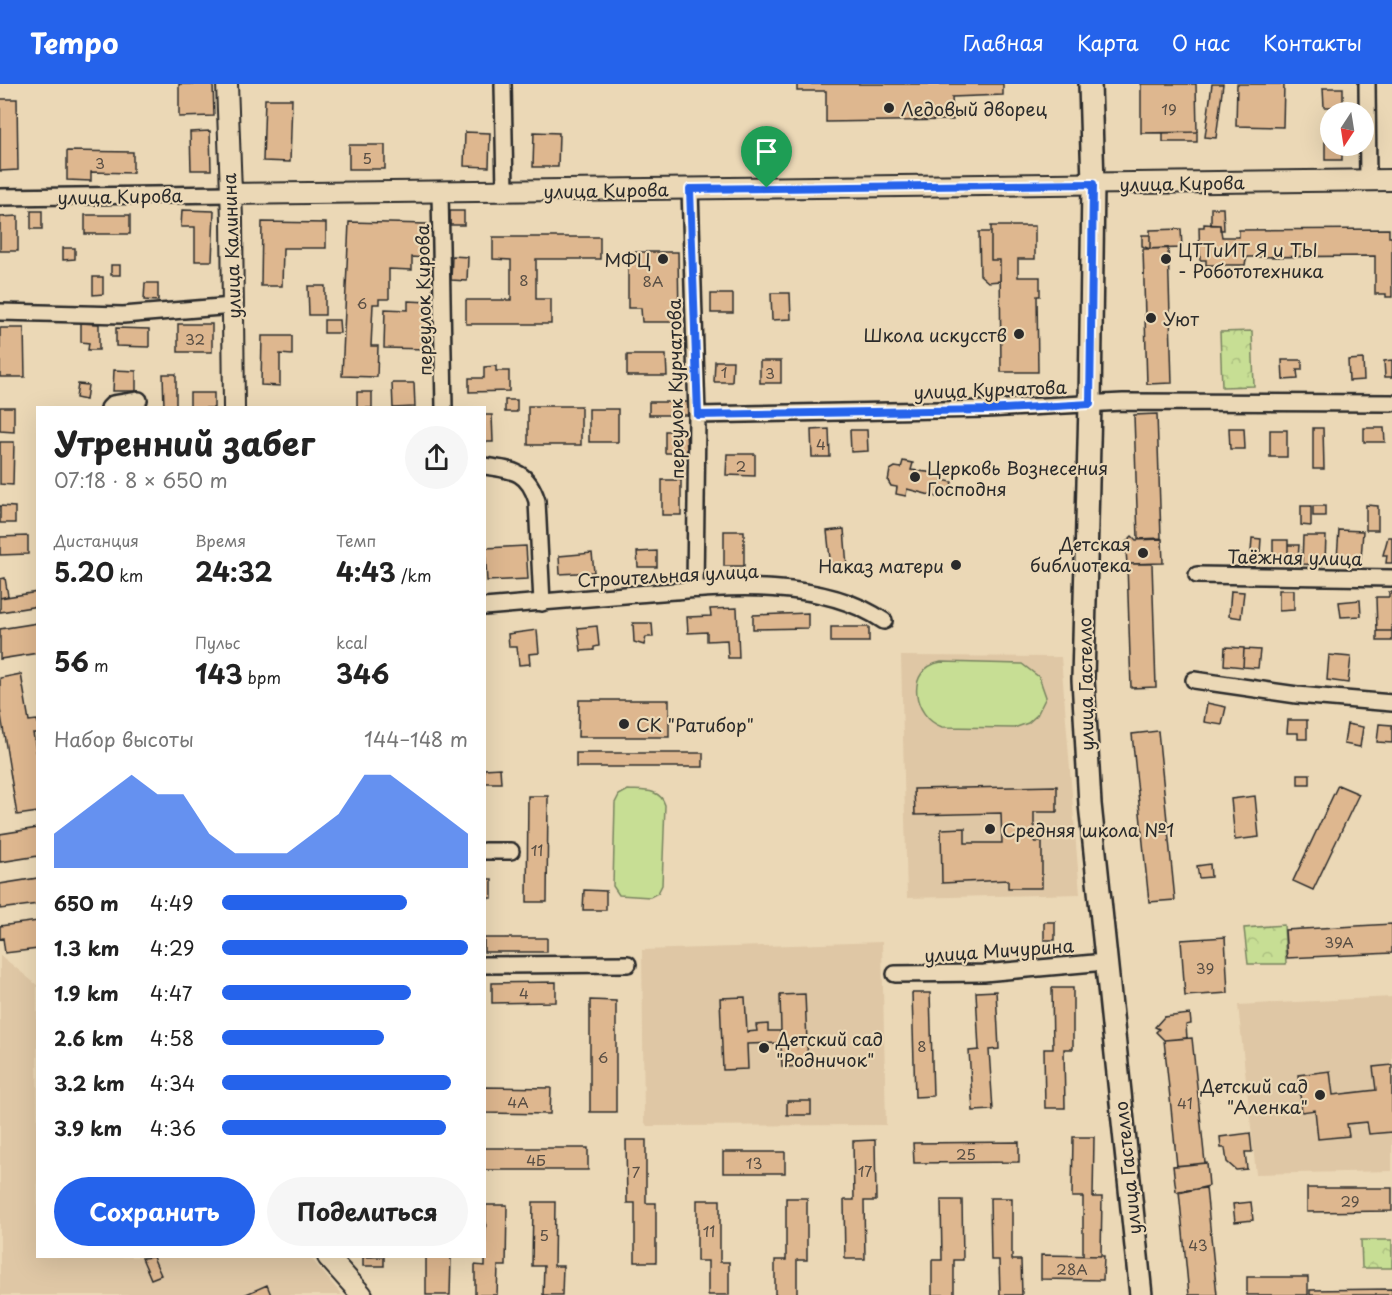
<!DOCTYPE html>
<html lang="ru">
<head>
<meta charset="utf-8">
<style>
  :root { --surface:#fff; --page:#f6f6f6; --text:#222; --muted:#767676; --accent:#2563eb }
  body { margin:0; font-family:"Playpen Sans",sans-serif; background:var(--page); color:var(--text); height:100vh; display:flex; flex-direction:column; font-size:22px; white-space:nowrap }
  * { box-sizing:border-box; margin:0 }
  p { font-size:20px; color:var(--muted) }
  .icon { flex:none; width:33px; height:33px; fill:none; stroke:currentColor; stroke-width:2; stroke-linecap:round; stroke-linejoin:round }
  .map { position:relative; flex:1; overflow:hidden }
  .panel { position:absolute; left:36px; top:322px; width:450px; height:852px; display:flex; flex-direction:column; background:var(--surface); border-radius:0px; box-shadow:0 6px 24px #0002 }
  .panel>* { flex:none }
  .needle { width:39px; rotate:192deg }
  .controls { position:absolute; left:1320px; top:18px; display:grid; gap:12px }
  .controls a { display:grid; place-items:center; width:54px; height:54px; border-radius:50%; background:var(--surface); box-shadow:0 6px 24px #0002; font-size:30px }
  .pin { position:absolute; display:grid; place-items:center; width:51px; height:51px; color:#fff; margin:-62px -26px; border-radius:50% 50% 50% 0; rotate:-45deg; box-shadow:0 0 6px #0007 }
  .pin .icon { rotate:45deg }
  .round { display:grid; place-items:center; flex:none; width:63px; height:63px; border-radius:32px; background:var(--page) }
  .headline { display:flex; align-items:center; justify-content:space-between; height:102px; padding:0 18px }
  h1 { font-size:33px; font-weight:700; line-height:45px }
  .figures { display:grid; grid-template-columns:repeat(3,1fr); gap:9px; height:102px; padding:6px 18px }
  .figures div { display:grid; align-content:center }
  .figures b { font-size:26px; font-weight:700 }
  .figures small { font-size:16px; font-weight:400 }
  .figures p { font-size:16px }
  .chart { height:168px; padding:12px 18px }
  .chart p { display:flex; justify-content:space-between }
  .chart svg { width:100%; height:108px; margin-top:6px; fill:var(--accent); opacity:.7 }
  .button { display:flex; gap:12px; margin-top:auto; padding:12px 18px }
  .button a { flex:1; height:69px; border-radius:36px; background:var(--accent); color:#fff; font-size:24px; font-weight:700; line-height:69px; text-align:center }
  .button a+a { background:var(--page); color:var(--text) }
  ul { padding:0 18px; list-style:none; font-size:20px }
  li { display:grid; grid-template-columns:96px 72px 1fr; align-items:center; height:45px }
  li i { height:15px; border-radius:8px; background:var(--accent) }
  header { display:flex; align-items:center; gap:36px; box-sizing:border-box; height:84px; padding:0 30px; background:var(--accent); color:#fff }
  header strong { font-size:28px }
  nav { display:flex; gap:33px; margin-inline-start:auto; font-size:21px }
  .map>svg:first-child { display:block }
  .built { fill:#dfc7a5 }
  .grass { fill:#c7de94; stroke:#798460; stroke-width:1.5 }
  .park { fill:url(#park-crowns); stroke:#798460; stroke-width:1.5 }
  .building { fill:#deb78f; stroke:#2b2b2b; stroke-width:1.5 }
  .lines { fill:none; stroke-linecap:round; stroke-linejoin:round }
  .minor-casing { stroke:#2b2b2b; stroke-width:20 }
  .tertiary-casing { stroke:#2b2b2b; stroke-width:24 }
  .secondary-casing { stroke:#2b2b2b; stroke-width:26 }
  .minor { stroke:#ebd8b6; stroke-width:15 }
  .tertiary { stroke:#ebd8b6; stroke-width:20 }
  .secondary { stroke:#ebd8b6; stroke-width:21 }
  .route-casing { stroke:#fff; stroke-width:12 }
  .route { stroke:#2563eb; stroke-width:8 }
  .poi-dot { fill:#2b2b2b; stroke:#ebd8b6; stroke-width:2 }
  .labels { text-anchor:middle; dominant-baseline:central; stroke-width:4.5; stroke-linejoin:round; paint-order:stroke }
  .number-label { font-size:15px; fill:#584e44 }
  .poi-label { font-size:18px; fill:#2b2b2b; stroke:#ebd8b6; text-anchor:start }
  .street-label { font-size:18px; fill:#2b2b2b; stroke:#ebd8b6 }
</style>
</head>
<body>
<header>
<strong>Tempo</strong>
<nav><a>Главная</a><a>Карта</a><a>О нас</a><a>Контакты</a></nav>
</header>
<div class="map">
<svg width="1392" height="1211" viewBox="0 0 1392 1211">
  <defs>
    <pattern id="park-crowns" width="20" height="18" patternUnits="userSpaceOnUse" patternTransform="scale(1.5)"><rect width="20" height="18" fill="#c7de94"/><path d="M2 6a3 3 0 1 1 6 0M12 15a3 3 0 1 1 6 0" fill="none" stroke="#abbf80"/></pattern>
  </defs>
  <rect width="100%" height="100%" fill="#ebd8b6"/>
  <filter id="ink" filterUnits="userSpaceOnUse"><feTurbulence type="fractalNoise" baseFrequency=".0167" numOctaves="2"/><feDisplacementMap in="SourceGraphic" scale="12" xChannelSelector="R" yChannelSelector="G"/><feConvolveMatrix kernelMatrix="1 2 1 2 8 2 1 2 1" color-interpolation-filters="sRGB"/></filter>
  <g filter="url(#ink)">
    <path class="built" d="M901,572l160,1 19,237 -173,4z
      M882,858l4,183 -239,1 -3,-5 -2,-171z
      M0,871l37,30 1,272h272l32,38h-342z
      M1392,913v174l-136,3 -18,-169z"/>
    <path class="grass" d="M941,578l81,2 17,13 7,20 -9,18 -9,8 -14,5 -72,-1c-29,-10 -38,-58 -1,-65z
      M628,706c15,1 32,-2 37,15l-3,80 -4,8 -8,4 -31,-2 -6,-9 2,-83 4,-8z"/>
    <path class="park" d="M1252,247l2,55 -32,1 -2,-55z
      M1284,841l2,39h-38l-4,-36z
      M1361,1156h31v28h-30z"/>
    <path class="building" d="M179,0h34l1,32 -35,1z
      M797,0h206v11l-51,2 1,23 -127,2v-31h-29z
      M1141,0h55l1,48 -56,1z
      M1212,0h11l-7,54 -11,-1z
      M1237,0h47l-1,43 -47,-1z
      M1323,4h20v19h-19z
      M0,15h17l1,71 -18,1z
      M265,15h27l-2,63 -27,-1z
      M210,47l1,39h-20l-1,-38z
      M465,48l25,1 -1,34 -25,-1z
      M534,48l25,1 -1,34h-25z
      M1197,48v10h-34v-9z
      M1325,58h5v4h12v14h-17z
      M349,61h36v24h-36z
      M67,67l66,1v21l-42,-1v9l-24,-1z
      M1211,124h12l1,22h-4v-5h-9z
      M182,126l32,1 -2,50h-17v-34h-14z
      M31,127h11v18h-11z
      M450,127h14v14h-14z
      M85,131h45v19h-45z
      M18,132v35h-18v-34z
      M262,138l64,1v25h-43l-1,38h-21z
      M349,138l78,2 -1,34 -14,-1v13l-23,-1v30h-10v5h-6l-2,42h7l-1,31 -35,-1z
      M1204,140l16,1 2,12h17v-7l150,-1v8h3v60h-6v-3h-11v-38l-128,1 -2,8h-39v-5h-6l-1,-33h5z
      M991,142h44v33h-17v18h22v19h-3l1,76h-37l-1,-112h-9z
      M1181,145l1,19 -32,1v-19z
      M979,148h12v28h9v21l-12,1 -8,-7z
      M1142,151h8v14l-8,-3z
      M493,153h107v22h-64v40h15v25h-85v-24h45v-40l-18,-1z
      M63,164h12v11l-12,1z
      M1168,164l4,135 -25,1 -4,-135z
      M628,168h50l1,70h-37l-1,-14h-13z
      M452,172l16,1 -1,24 -16,-1z
      M111,181h9v10h-9z
      M93,193h10v17l-10,1z
      M145,199h13v18l-14,-1z
      M308,202h17v29h-16z
      M771,209h19l1,26 -19,1z
      M711,210h22v19h-22z
      M408,217l21,1 -1,47 -44,-1 1,-39 23,1z
      M324,236h15l1,13h-16z
      M81,239l18,1v26h-11l1,-7 -8,-1z
      M178,240h34v28h-34z
      M0,244h24l1,49h-25z
      M116,244l33,1v18l-33,-1z
      M262,252h30v19l-12,-1v32l-19,-1z
      M627,271h39l1,21h-40z
      M1363,275l1,21 -15,1 -1,-21z
      M1282,276h20v10h-5l1,9 -15,1z
      M1392,276v17h-7l-1,-16z
      M715,277h18l-1,21h-18z
      M760,277h21v22h-21z
      M496,282v5h13v20l-40,1v-14h15v-11z
      M114,286l22,1v20h-23z
      M163,290h13v33h-12z
      M392,299h22l1,24 -22,1z
      M78,300l10,1 -2,15 -10,-2z
      M357,308h15v16h-15z
      M190,309h24v15h-24z
      M505,316h12v12h-12z
      M649,318h39v13h-39z
      M528,322h53v39h-53z
      M0,323h14v25l-14,-1z
      M589,325h29v33h-29z
      M1157,330l4,124 -23,1 -4,-124z
      M484,331h8l1,27h-9z
      M1229,344h15l1,21h-15z
      M1313,344h10l1,41h-11z
      M1364,344h20l1,14h-21z
      M829,345l1,28h-18l-1,-27z
      M850,346h17l1,21 -17,1z
      M1270,346h17v27h-17z
      M665,347h21l1,22h-22z
      M0,358h14l-1,43 -13,-1z
      M727,370h28v22l-29,-1z
      M903,377l10,2 -2,7 32,4 -1,6 10,2 -2,11 -10,-2 -2,6 -31,-8 -1,7 -10,-2 1,-7 -6,-1 -3,-5 2,-11 5,-3 6,1z
      M662,396h19v35h-19z
      M1366,421l12,1v24h-12z
      M0,422l15,1v16h-15z
      M1301,422h10v20l-10,-1z
      M1313,422h12v10h-12z
      M844,445l3,38 -16,1 -4,-37z
      M1339,446l24,1 -2,28 -24,-1z
      M724,447h20v35h-20z
      M28,452v18l-28,1v-18z
      M1132,452l4,4 26,-1 1,24 -36,1 -1,-13 -4,-5z
      M1303,452h23l-1,25h-3v4l-20,-1z
      M1388,453h4v26h-6l1,-8h-4z
      M1252,454l9,1 -1,14 -9,-1z
      M1273,456h15v21h-15z
      M1288,461h11l-1,14h-10z
      M526,462l2,33 -41,2 -2,-33z
      M657,467v16h-19l-1,-15z
      M592,469l2,19 -34,2 -1,-18z
      M1127,480h25l4,123 -25,1z
      M5,494l3,18 -8,2v-19z
      M1279,506h15v20l-15,1z
      M1231,507l13,1 -3,26 -12,-2z
      M38,508v14l-38,6v-14z
      M1389,508h3v39h-15l-1,-34h13z
      M1360,516l1,16 -20,1 -2,-15z
      M737,524l2,50h-11l-1,-18 -20,1v-9l-19,1 -1,-16 24,-1 -1,-7z
      M808,529v15l-55,1v-14z
      M38,539v30l-38,6v-30z
      M633,539h19l1,14h-7l-2,8 -10,-3z
      M597,542l2,20 -5,1v3l-13,1 -3,-23z
      M831,543h38v15h-38z
      M537,546l2,23 -10,1 1,10 -11,1 -2,-18h-8l-1,-13z
      M1377,547h15v10h-15z
      M1225,563l19,1 -1,19 -19,-2z
      M1244,565l16,1 -2,18 -15,-1z
      M1329,571l22,2 -3,26 -21,-3z
      M21,590l8,47 8,-1 1,3v10h-5l5,27v52l-21,3 -17,-106v-31z
      M579,616h90v37h-91z
      M1207,619l19,4 -4,18 -18,-3z
      M1288,636h19v19h-9v-6h-11z
      M1347,640l16,3 -3,20 -16,-3z
      M1379,640l13,1v18l-15,-1z
      M1158,647l17,169 -26,2 -17,-168z
      M576,669h127v14h-127z
      M500,684l1,15h-17v-14z
      M1298,690h12v10h-12z
      M1338,701l21,9 -46,96 -20,-9z
      M1057,702v26h-23v30h8v46h-34v-8l-66,3 -1,-54 24,-1v15h37l-1,-30 -86,2 -1,-26z
      M528,712h20l-1,106h-20z
      M1255,712l4,41 -24,3 -4,-41z
      M38,744v28l-38,6v-28z
      M1210,780l1,13 -12,1 -2,-12z
      M38,794v26l-38,5v-25z
      M484,795h8v19h-8z
      M584,806l22,1v19h-23z
      M38,837v28l-33,4 -2,-15 -3,1v-13z
      M1044,838h11v18h-11z
      M1392,840v29l-105,5 -2,-28z
      M1225,853l3,56 -43,3 -4,-56z
      M484,854h63v14h-63z
      M556,898v20l-64,1v-20z
      M1052,904h21v61h-9l1,59h-20l-1,-59h9z
      M996,907l3,58 -10,1 4,60 -20,1 -4,-60 10,-1 -3,-58z
      M912,909h18l3,103 -18,1z
      M805,910l3,72 -26,1 -1,-24 -34,1 1,25 -25,1 -3,-72 25,-1 2,35 10,-1 -1,-6 12,-1v7h13l-1,-36z
      M590,916l26,1v111h-26z
      M1190,930l1,10 -5,1 1,13 -23,2 -8,-8 3,-3 -4,-2 9,-10z
      M1192,954l13,125 -28,3 -13,-126z
      M1392,981v67l-23,2 -2,-12 -20,2 2,12 -31,3 -3,-29 -13,2 -4,-37 32,-4 3,24 43,-5 -3,-23z
      M484,1003l67,1 -1,26 -66,-1z
      M787,1017h24v14h-24z
      M1250,1049l2,19h-7l2,17 -11,1 -9,-8 -2,-14h-4l-1,-11z
      M1073,1053h21l-1,60h9l-1,59h-18v-59h-11z
      M626,1056h20v63h10v59h-21v-59h-8z
      M875,1056l1,61h-12l1,58h-20l-1,-59h10l-1,-59z
      M1019,1058v20l-105,1 -1,-20z
      M484,1064h104v22h-104z
      M723,1068h62v21h-62z
      M1207,1079l2,23 -30,7 -3,-2 -3,-25z
      M1206,1104l11,107h-28l-10,-104z
      M1307,1104h85v23l-85,1z
      M786,1114h21v62h-10v35h-22v-35h11z
      M990,1114h22v62h9l1,35h-22l-1,-35h-8z
      M697,1116h23v62h9v33h-21v-34h-11z
      M941,1116h21l1,60h-9v35h-22v-35h10z
      M533,1118h22l-1,64h9l-1,29h-19l1,-29h-12z
      M1251,1118l2,18 -18,2 -2,-18z
      M486,1121h21l-1,61h-8l-1,29h-22v-30l10,1z
      M1041,1171l63,1 -1,24 -62,-1z
      M153,1173l8,18 -10,4 -9,-21z
      M363,1173h21v9h-21z
      M426,1173h25l-1,38h-24z
      M1247,1193h61v18h-61z
      M267,1201l4,10h-27z
      M1392,1205v6h-82v-5z"/>
    <g class="lines">
      <defs>
        <path id="minor" d="M503,0l2,107
          M1367,0l1,97
          M690,105l7,226 -2,174
          M440,108l4,216
          M0,113l230,-3
          M0,228l123,3 110,-9
          M109,324l4,-4 26,-4
          M697,331l290,-6 136,-7 269,1
          M484,382c29,4 44,5 53,35l5,102
          M1197,491l195,3
          M484,523c47,-4 94,-8 141,-12 80,-6 190,-22 259,26
          M1194,596l103,15 95,8
          M484,767h27
          M484,881l144,-1
          M895,890l89,-1 121,-11"/>
        <path id="tertiary" d="M227,0l5,135 2,189
          M230,110l1162,-14
          M328,1173l34,38"/>
        <path id="secondary" d="M1090,0l3,100 -3,220 -7,275 7,125 51,491"/>
      </defs>
      <use href="#minor" class="minor-casing"/>
      <use href="#tertiary" class="tertiary-casing"/>
      <use href="#secondary" class="secondary-casing"/>
      <use href="#minor" class="minor"/>
      <use href="#tertiary" class="tertiary"/>
      <use href="#secondary" class="secondary"/>
    </g>
  </g>
  <g class="lines" filter="url(#ink)">
    <defs>
      <path id="route" d="M1093,100l-3,220 -103,6 -289,5 -8,-226z"/>
    </defs>
    <use href="#route" class="route-casing"/>
    <use href="#route" class="route"/>
  </g>
  <g class="poi-dot">
    <circle cx="889" cy="24" r="6"/>
    <circle cx="663" cy="175" r="6"/>
    <circle cx="1166" cy="175" r="6"/>
    <circle cx="1151" cy="234" r="6"/>
    <circle cx="1019" cy="250" r="6"/>
    <circle cx="915" cy="393" r="6"/>
    <circle cx="1143" cy="469" r="6"/>
    <circle cx="956" cy="481" r="6"/>
    <circle cx="624" cy="640" r="6"/>
    <circle cx="990" cy="745" r="6"/>
    <circle cx="764" cy="964" r="6"/>
    <circle cx="1320" cy="1011" r="6"/>
  </g>
  <g class="labels">
    <g class="number-label">
      <text x="1169" y="24">19</text>
      <text x="367" y="73">5</text>
      <text x="100" y="78">3</text>
      <text x="524" y="195">8</text>
      <text x="653" y="196">8А</text>
      <text x="362" y="218">6</text>
      <text x="195" y="254">32</text>
      <text x="724" y="287">1</text>
      <text x="770" y="288">3</text>
      <text x="821" y="359">4</text>
      <text x="741" y="381">2</text>
      <text x="537" y="765">11</text>
      <text x="1339" y="857">39А</text>
      <text x="1205" y="883">39</text>
      <text x="524" y="908">4</text>
      <text x="922" y="961">8</text>
      <text x="603" y="972">6</text>
      <text x="518" y="1017">4А</text>
      <text x="1185" y="1018">41</text>
      <text x="966" y="1069">25</text>
      <text x="536" y="1075">4Б</text>
      <text x="754" y="1078">13</text>
      <text x="865" y="1086">17</text>
      <text x="636" y="1087">7</text>
      <text x="1350" y="1116">29</text>
      <text x="709" y="1146">11</text>
      <text x="544" y="1150">5</text>
      <text x="1198" y="1160">43</text>
      <text x="1072" y="1184">28А</text>
    </g>
    <g class="poi-label">
      <text x="901" y="24">Ледовый дворец</text>
      <text x="1178" y="165">ЦТТиИТ Я и ТЫ<tspan x="1178" dy="21">- Робототехника</tspan></text>
      <text x="651" y="175" text-anchor="end">МФЦ</text>
      <text x="1163" y="234">Уют</text>
      <text x="1007" y="250" text-anchor="end">Школа искусств</text>
      <text x="927" y="383">Церковь Вознесения<tspan x="927" dy="21">Господня</tspan></text>
      <text x="1131" y="459" text-anchor="end">Детская<tspan x="1131" dy="21">библиотека</tspan></text>
      <text x="944" y="481" text-anchor="end">Наказ матери</text>
      <text x="636" y="640">СК "Ратибор"</text>
      <text x="1002" y="745">Средняя школа №1</text>
      <text x="776" y="954">Детский сад<tspan x="776" dy="21">"Родничок"</tspan></text>
      <text x="1308" y="1001" text-anchor="end">Детский сад<tspan x="1308" dy="21">"Аленка"</tspan></text>
    </g>
    <g class="street-label">
      <text transform="translate(1182 99) rotate(-1)">улица Кирова</text>
      <text transform="translate(606 106) rotate(-1)">улица Кирова</text>
      <text transform="translate(120 112) rotate(-1)">улица Кирова</text>
      <text transform="translate(231 162) rotate(-92)">улица Калинина</text>
      <text transform="translate(423 216) rotate(-91)">переулок Кирова</text>
      <text transform="translate(675 305) rotate(-91)">переулок Курчатова</text>
      <text transform="translate(990 305) rotate(-2)">улица Курчатова</text>
      <text transform="translate(1295 473) rotate(1)">Таёжная улица</text>
      <text transform="translate(668 491) rotate(-3)">Строительная улица</text>
      <text transform="translate(1085 600) rotate(-91)">улица Гастелло</text>
      <text transform="translate(999 866) rotate(-4)">улица Мичурина</text>
      <text transform="translate(1127 1084) rotate(-96)">улица Гастелло</text>
    </g>
  </g>
</svg>
<div class="controls">
<a><svg class="needle" viewBox="-14 -14 28 28"><path d="M0-13l5 13h-10z" fill="#e53935"/><path d="M0 13l5-13h-10z" fill="#767676"/></svg></a>
</div>
<div class="pin" style="left:767px;top:104px;background:#1e9e55"><svg class="icon" aria-label="arrive" viewBox="0 0 24 24"><path d="M6 21V4h12l-3 4 3 4H6"/></svg></div>
<section class="panel">
<div class="headline"><div><h1>Утренний забег</h1><p>07:18 · 8 × 650 m</p></div><a class="round"><svg class="icon" aria-label="share" viewBox="0 0 24 24"><path d="M12 15V3M7 8l5-5 5 5M5 13v7h14v-7"/></svg></a></div>
<div class="figures">
<div><p>Дистанция</p><b>5.20<small> km</small></b></div>
<div><p>Время</p><b>24:32</b></div>
<div><p>Темп</p><b>4:43<small> /km</small></b></div>
</div>
<div class="figures">
<div><b>56<small> m</small></b></div>
<div><p>Пульс</p><b>143<small> bpm</small></b></div>
<div><p>kcal</p><b>346</b></div>
</div>
<div class="chart"><p><span>Набор высоты</span>144–148 m</p>
<svg viewBox="0 0 160 44" preserveAspectRatio="none"><path d="M0 44V30L10 22L20 14L30 6L40 14L50 14L60 30L70 38L80 38L90 38L100 30L110 22L120 6L130 6L140 14L150 22L160 30V44z"/></svg>
</div>
<ul>
<li><b>650 m</b>4:49<i style="width:75%"></i></li>
<li><b>1.3 km</b>4:29<i style="width:100%"></i></li>
<li><b>1.9 km</b>4:47<i style="width:77%"></i></li>
<li><b>2.6 km</b>4:58<i style="width:66%"></i></li>
<li><b>3.2 km</b>4:34<i style="width:93%"></i></li>
<li><b>3.9 km</b>4:36<i style="width:91%"></i></li>
</ul>
<div class="button"><a>Сохранить</a><a>Поделиться</a></div>
</section>
</div>
</body>
</html>
